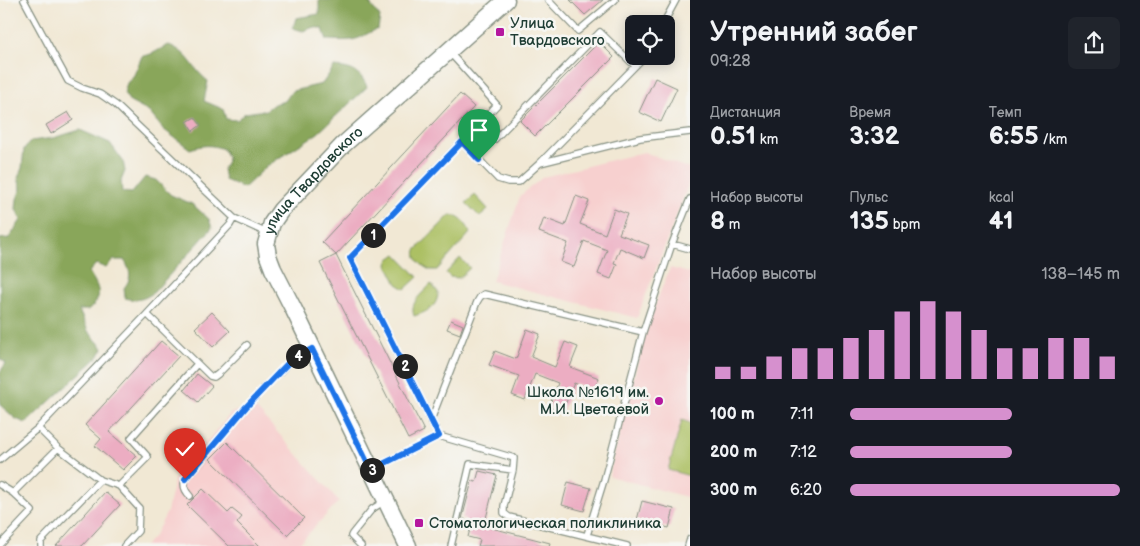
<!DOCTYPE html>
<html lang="ru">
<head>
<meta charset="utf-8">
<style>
  :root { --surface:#171b24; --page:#20242c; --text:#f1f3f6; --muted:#9ea1a6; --accent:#d690ce }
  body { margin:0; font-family:"Balsamiq Sans",sans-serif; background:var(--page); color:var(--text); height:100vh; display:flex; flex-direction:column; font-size:19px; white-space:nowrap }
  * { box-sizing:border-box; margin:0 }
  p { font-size:16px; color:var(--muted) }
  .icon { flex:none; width:28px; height:28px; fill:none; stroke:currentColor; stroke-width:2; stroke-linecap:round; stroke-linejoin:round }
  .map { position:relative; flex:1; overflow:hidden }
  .sheet { display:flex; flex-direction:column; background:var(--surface); width:450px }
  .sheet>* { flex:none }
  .buttons { position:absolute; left:625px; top:15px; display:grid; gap:10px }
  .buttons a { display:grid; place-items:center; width:50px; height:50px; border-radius:8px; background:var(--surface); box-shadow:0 2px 12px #0003; font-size:25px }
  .pin { position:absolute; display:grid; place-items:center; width:42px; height:42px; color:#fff; margin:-51px -21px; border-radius:50% 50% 50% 0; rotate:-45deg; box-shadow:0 0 5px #0007 }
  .pin .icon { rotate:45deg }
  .km { position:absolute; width:25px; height:25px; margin:-12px; border-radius:50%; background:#222; color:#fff; font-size:14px; line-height:25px; text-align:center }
  .round { display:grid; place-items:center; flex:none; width:52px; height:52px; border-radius:8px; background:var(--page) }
  .summary { display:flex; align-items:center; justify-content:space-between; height:85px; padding:0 20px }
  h1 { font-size:28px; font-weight:600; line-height:38px }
  .metrics { display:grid; grid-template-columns:repeat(3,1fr); gap:8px; height:85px; padding:5px 20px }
  .metrics div { display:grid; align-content:center }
  .metrics b { font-size:25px; font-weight:600 }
  .metrics small { font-size:14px; font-weight:400 }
  .metrics p { font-size:14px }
  .chart { height:140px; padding:10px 20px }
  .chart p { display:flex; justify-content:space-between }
  .chart svg { width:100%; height:90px; margin-top:5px; stroke:var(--accent); stroke-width:6 }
  ul { padding:0 20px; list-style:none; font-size:16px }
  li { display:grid; grid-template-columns:80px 60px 1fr; align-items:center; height:38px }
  li i { height:12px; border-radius:6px; background:var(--accent) }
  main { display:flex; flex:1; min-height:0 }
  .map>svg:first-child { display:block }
  .built { fill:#f7d0cf }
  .green { fill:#acc064; stroke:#667e4c }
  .forest { fill:#89a65a; stroke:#547247 }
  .building { fill:#ecadc2 }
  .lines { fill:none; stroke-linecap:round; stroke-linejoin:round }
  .lane-casing { stroke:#889284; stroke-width:8 }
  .secondary-casing { stroke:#889284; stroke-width:19 }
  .lane { stroke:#fff; stroke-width:5.5 }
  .secondary { stroke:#fff; stroke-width:16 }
  .route-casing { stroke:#fff; stroke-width:10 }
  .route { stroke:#1a73e8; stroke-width:6 }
  .poi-dot { fill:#b5179e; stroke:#f6f6f2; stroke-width:2 }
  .labels { text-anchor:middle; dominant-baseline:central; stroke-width:5; stroke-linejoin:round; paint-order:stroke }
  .poi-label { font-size:15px; fill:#1f3d34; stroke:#f6f6f2; text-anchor:start }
  .street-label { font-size:15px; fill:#1f3d34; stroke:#f6f6f2 }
</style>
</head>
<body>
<main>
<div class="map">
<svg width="690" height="546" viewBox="0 0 690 546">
  <rect width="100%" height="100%" fill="#f6f6f2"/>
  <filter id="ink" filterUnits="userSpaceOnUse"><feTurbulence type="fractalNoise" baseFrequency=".02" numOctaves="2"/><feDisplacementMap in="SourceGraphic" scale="10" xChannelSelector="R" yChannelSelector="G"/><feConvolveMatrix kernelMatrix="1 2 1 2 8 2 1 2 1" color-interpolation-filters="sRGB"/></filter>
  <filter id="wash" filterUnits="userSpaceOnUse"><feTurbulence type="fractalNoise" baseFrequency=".0096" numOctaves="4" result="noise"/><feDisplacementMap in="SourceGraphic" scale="20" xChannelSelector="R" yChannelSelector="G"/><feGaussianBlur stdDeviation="1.12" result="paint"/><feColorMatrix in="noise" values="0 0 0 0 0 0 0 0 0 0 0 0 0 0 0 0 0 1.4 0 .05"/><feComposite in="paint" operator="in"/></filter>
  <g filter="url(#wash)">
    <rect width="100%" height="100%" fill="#f1e8d4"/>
    <path class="built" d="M644,152l46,17v11l-53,138 -145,-37 28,-85 23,-19z
      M670,268l20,5v225l-81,-22 38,-151z
      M253,405l86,96 -42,45h-152l10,-11 12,-23 7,-32 57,-67z"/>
    <path class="green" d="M475,195l13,14 -8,8 -14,-14z
      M450,215c8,0 18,9 20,18l-33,37h-7c-7,-3 -17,-11 -14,-20z
      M396,254l22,23 -13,12 -8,-5 -10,-20 2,-5z
      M460,258l10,10 -11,10 -9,-1 -4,-4z
      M431,284l7,8c0,15 -11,20 -24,24 -5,-14 8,-22 17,-32z
      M682,420l8,3v53l-22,-6z"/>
    <path class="forest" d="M319,0h48l13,17 -2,12c-7,2 -12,6 -19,9 -10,4 -22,2 -32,2l-4,-11 -9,-2 -11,4 -10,-3 3,-10 23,-4z
      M169,45c21,8 23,24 39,36l-4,20 19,8 3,10 11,1 8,-7 21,-3 8,-6 11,-3 7,-10 30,-7 12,-17c16,1 27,4 33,20l-49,46 -51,33 -23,22 -19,-8 -2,-11 5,-10 -5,-10c-12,-5 -21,-4 -33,0l-27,-20 -14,-17 -19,-10 -6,-9 3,-10 7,-8 8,-19c12,-1 16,-7 27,-11z
      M80,130l30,13 13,18 2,10 -4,10 1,11 10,1 13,-16 11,3 15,15 21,9 17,15 3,9 -58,64c-10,8 -17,9 -29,6l-1,-10c8,-10 7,-17 0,-28h-10l-8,8 -10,-4 -7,8c10,16 15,24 0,38h-10l9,21 15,17 -5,9 -72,66 -10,-4 -16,-14v-33l6,-9 -6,-4v-120l9,-1 12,-18 -5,-11 1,-10 4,-11 -3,-10 4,-10 2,-19 7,-8 22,-3z"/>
    <g id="blocks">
      <path class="building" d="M570,0h33l-18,15z
        M599,42l15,15 -79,79 -15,-15z
        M655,78l22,10 -16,34 -22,-10z
        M460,94l14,13 -138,148 -14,-13z
        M68,112l5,8 -22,14 -5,-9z
        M195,117l6,8 -8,6 -6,-9z
        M576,196l13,5 -9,23 25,10 9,-25 13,5 -8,20 30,11 -5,13 -24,-10 -6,15 3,1 -6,15 -13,-5 9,-24 -23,-9 -10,26 -13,-5 7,-19 -29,-11 5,-14 21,8z
        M336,255l88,176 -16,8 -88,-176z
        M212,312l18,19 -17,16 -18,-19z
        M451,320l12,5 -3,9 -13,-5z
        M527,329l13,5 -9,23 24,10 10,-25 13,5 -8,20 29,11 -5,12 -20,-7 -12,29 -13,-5 9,-24 -23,-9 -10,26 -13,-5 7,-19 -30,-11 6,-14 21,8z
        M161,341l18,15 -70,76 28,24 -14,14 -28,-24 6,-7 -16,-14z
        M197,374l15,12 -14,16 -14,-12z
        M227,442l77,76 -17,17 -77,-76z
        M479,471l18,4 -13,51 66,17 -1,3h-71l2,-6 -12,-3 3,-12 -7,-1 1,-5h-3l10,-38 4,1z
        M568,482l23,6 -7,23 -22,-6z
        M203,489l25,24 4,-4 10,8 -5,6 23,23h-31l-42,-41z
        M105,492l15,13 -38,41h-26z
        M642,501l32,8 -5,19 -32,-8z"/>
    </g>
  </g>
  <g filter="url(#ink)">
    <use href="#blocks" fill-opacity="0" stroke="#889284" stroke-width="1"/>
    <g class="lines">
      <defs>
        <path id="lane" d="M24,0l44,81 14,7 18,6 16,11 118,113 33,15
          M548,0l30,31 37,-31
          M663,24l13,-24
          M480,123l15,16 105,-107 35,34
          M462,142l36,37 10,3h11l21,-19 105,-107
          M540,163l100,-25 50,-6
          M234,218l-4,7 -83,89 63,62 4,1 4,-3 29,-29
          M672,244l18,5
          M431,420l46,-118 3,-5 4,-3 159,38
          M38,428l20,20 42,32 19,6
          M439,436l75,22 -1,12
          M0,460l38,-32 109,-114
          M373,469l66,-33 -89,-178 147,-153 -47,-52
          M0,485l13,8 19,18 -32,34
          M13,493l45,-45
          M190,496c-6,-6 -8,-13 -3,-21l59,-68 45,-47 21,-11
          M587,535l17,-55 39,-148 29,-88 18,-45
          M41,546v-5l59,-61
          M124,546l14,-15 1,-23 -20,-22 29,-29 -17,-19 66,-74
          M361,546l-10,-10 1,-2 20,-25 13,-8
          M451,546l19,-82 43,6 -9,36v7l5,4 118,29
          M688,546l2,-7"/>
        <g id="secondary">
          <path id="s1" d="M408,546l-114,-236 -21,-41 -5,-13 -2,-12 6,-21 9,-13 62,-65 163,-145"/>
        </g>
      </defs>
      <use href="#lane" class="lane-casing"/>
      <use href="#secondary" class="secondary-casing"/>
      <use href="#lane" class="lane"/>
      <use href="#secondary" class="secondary"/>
    </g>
  </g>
  <g class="lines" filter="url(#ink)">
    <defs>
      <path id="route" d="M185,479l61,-72 45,-47 21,-11 59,121 68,-34 -89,-178 112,-116 17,18"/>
    </defs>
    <use href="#route" class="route-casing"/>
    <use href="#route" class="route"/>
  </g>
  <g class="poi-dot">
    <rect x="495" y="27" width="10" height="10" rx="2.5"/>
    <circle cx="659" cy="401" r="5"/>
    <rect x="414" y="518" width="10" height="10" rx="2.5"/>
  </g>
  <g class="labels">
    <g class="poi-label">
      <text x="510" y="23">Улица<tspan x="510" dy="17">Твардовского</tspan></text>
      <text x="649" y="392" text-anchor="end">Школа №1619 им.<tspan x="649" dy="17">М.И. Цветаевой</tspan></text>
      <text x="429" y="523">Стоматологическая поликлиника</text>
    </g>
    <g class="street-label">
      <text stroke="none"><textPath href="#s1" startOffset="415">улица Твардовского</textPath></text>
    </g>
  </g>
</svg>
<div class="buttons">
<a><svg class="icon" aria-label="locate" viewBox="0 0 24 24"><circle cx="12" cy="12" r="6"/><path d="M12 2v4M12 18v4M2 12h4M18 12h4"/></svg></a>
</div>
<div class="pin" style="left:479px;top:160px;background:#1e9e55"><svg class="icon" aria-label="arrive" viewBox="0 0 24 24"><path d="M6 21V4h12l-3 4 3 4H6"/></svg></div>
<div class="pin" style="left:185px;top:479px;background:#d93025"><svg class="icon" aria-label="check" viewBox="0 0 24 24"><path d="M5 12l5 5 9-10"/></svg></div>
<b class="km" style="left:373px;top:235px">1</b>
<b class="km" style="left:405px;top:366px">2</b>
<b class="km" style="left:372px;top:470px">3</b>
<b class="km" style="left:298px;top:356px">4</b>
</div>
<section class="sheet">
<div class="summary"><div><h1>Утренний забег</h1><p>09:28</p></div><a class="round"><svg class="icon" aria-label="share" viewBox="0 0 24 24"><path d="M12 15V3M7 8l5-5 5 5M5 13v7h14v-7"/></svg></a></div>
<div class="metrics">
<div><p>Дистанция</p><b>0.51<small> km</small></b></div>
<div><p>Время</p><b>3:32</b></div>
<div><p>Темп</p><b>6:55<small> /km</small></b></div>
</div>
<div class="metrics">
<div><p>Набор высоты</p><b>8<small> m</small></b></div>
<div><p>Пульс</p><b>135<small> bpm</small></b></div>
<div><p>kcal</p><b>41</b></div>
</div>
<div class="chart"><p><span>Набор высоты</span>138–145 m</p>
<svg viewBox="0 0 160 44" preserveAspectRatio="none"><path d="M5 44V38M15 44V38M25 44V33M35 44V29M45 44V29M55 44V24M65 44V20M75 44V11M85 44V6M95 44V11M105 44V20M115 44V29M125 44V29M135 44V24M145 44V24M155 44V33"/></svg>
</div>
<ul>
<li><b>100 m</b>7:11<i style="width:60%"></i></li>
<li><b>200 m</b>7:12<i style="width:60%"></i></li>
<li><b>300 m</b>6:20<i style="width:100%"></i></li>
</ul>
</section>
</main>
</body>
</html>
